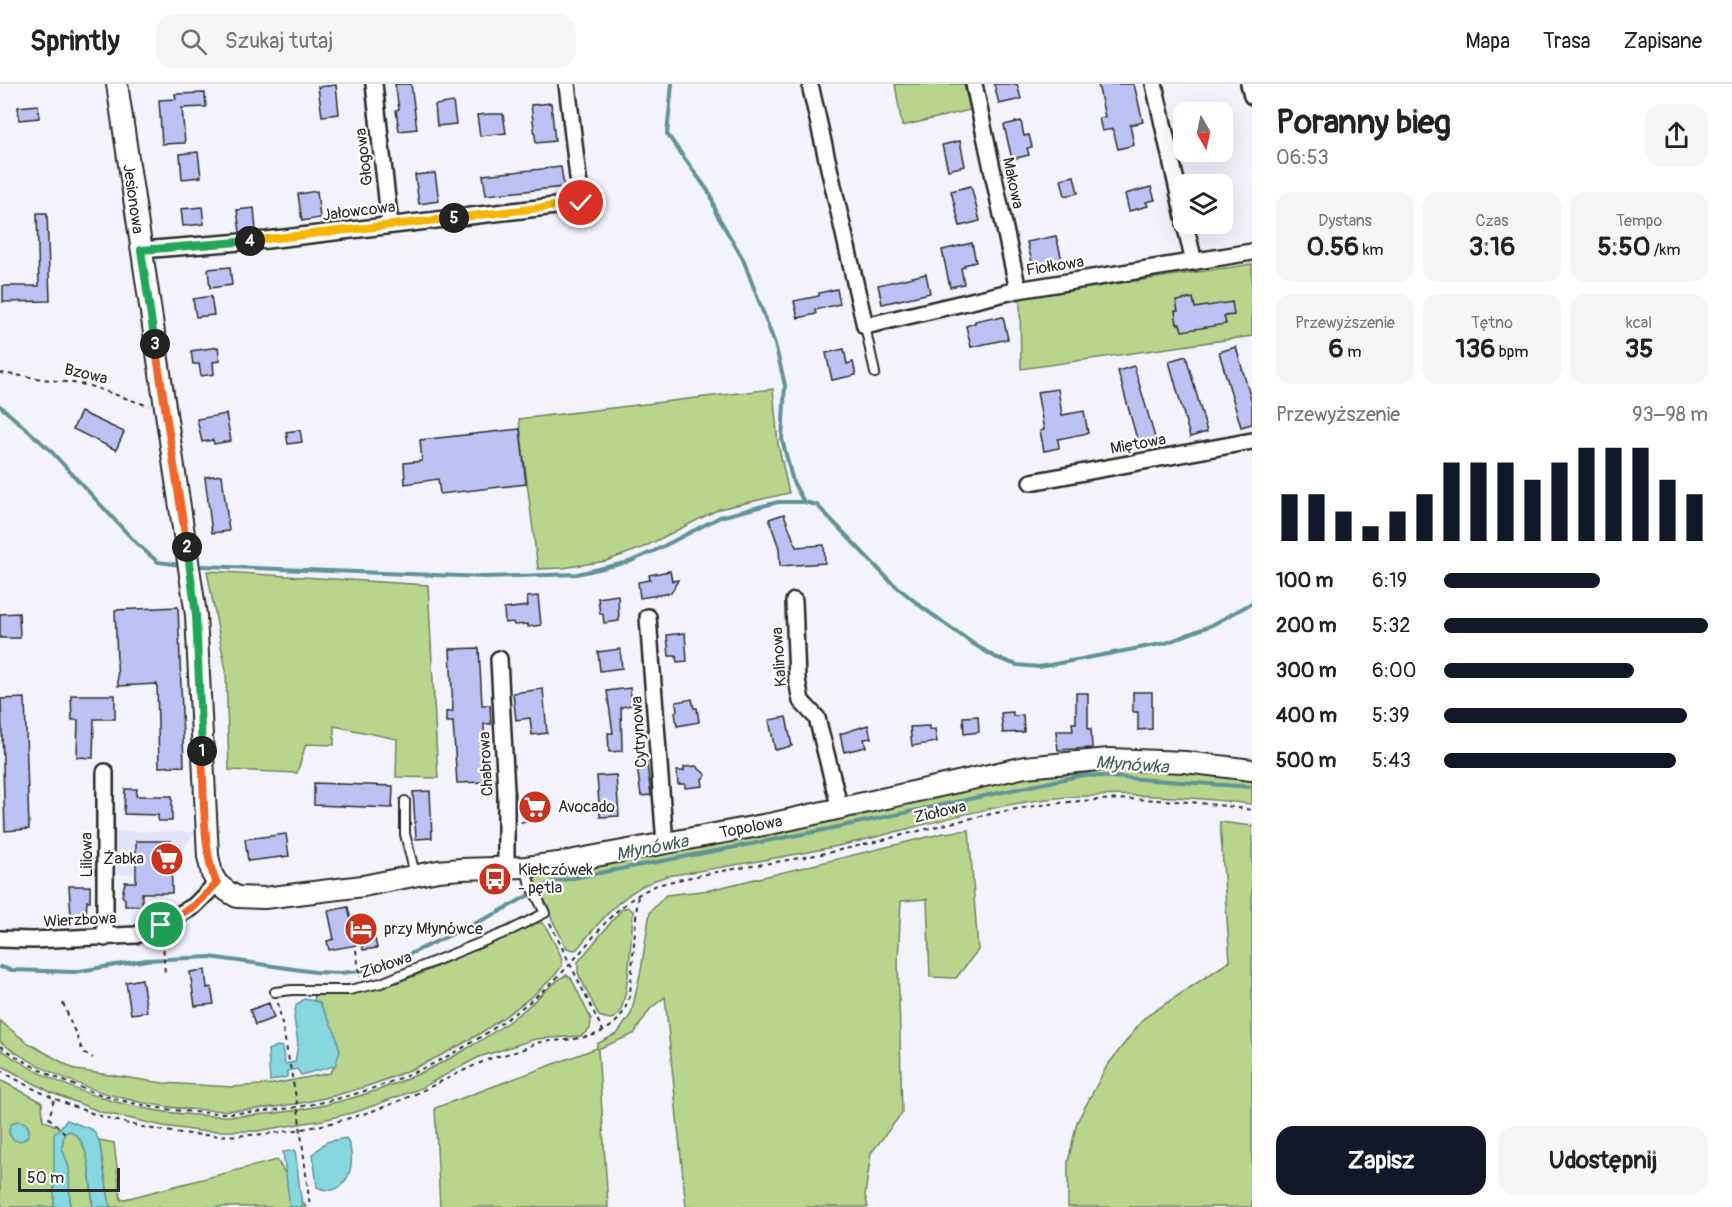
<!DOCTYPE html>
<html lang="pl">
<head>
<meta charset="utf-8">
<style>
  :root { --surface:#fff; --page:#f6f6f6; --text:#222; --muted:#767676; --line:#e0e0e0; --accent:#111827 }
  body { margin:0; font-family:Pangolin,sans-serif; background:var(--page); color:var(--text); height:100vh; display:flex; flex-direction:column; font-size:22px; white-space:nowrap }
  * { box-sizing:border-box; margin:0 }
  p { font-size:20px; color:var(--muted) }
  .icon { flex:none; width:33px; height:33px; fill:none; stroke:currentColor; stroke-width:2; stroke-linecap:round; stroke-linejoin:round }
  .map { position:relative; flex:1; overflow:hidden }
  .sheet { display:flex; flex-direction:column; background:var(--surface); width:480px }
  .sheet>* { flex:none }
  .needle { width:39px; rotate:171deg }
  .tools { position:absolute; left:1173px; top:18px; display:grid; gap:12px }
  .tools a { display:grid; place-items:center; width:60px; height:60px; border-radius:12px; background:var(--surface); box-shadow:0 6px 24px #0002; font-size:30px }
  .scale { position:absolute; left:18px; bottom:15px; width:102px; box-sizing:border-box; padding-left:6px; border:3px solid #2b2b2b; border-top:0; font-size:16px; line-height:21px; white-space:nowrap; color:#2b2b2b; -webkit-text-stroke:4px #fff; paint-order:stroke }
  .pin { position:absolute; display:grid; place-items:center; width:51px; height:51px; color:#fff; margin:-26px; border:3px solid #fff; border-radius:50%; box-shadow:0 2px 6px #0007 }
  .km { position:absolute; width:30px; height:30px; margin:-15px; border-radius:50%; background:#222; color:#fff; font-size:16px; line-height:30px; text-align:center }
  .round { display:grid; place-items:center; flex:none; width:63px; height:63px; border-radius:18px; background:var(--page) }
  .head { display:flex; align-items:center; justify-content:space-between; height:102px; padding:0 24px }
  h1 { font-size:33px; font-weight:700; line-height:45px }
  .figures { display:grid; grid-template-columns:repeat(3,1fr); gap:9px; height:102px; padding:6px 24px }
  .figures div { display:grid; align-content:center; border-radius:15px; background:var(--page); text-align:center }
  .figures b { font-size:26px; font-weight:700 }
  .figures small { font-size:16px; font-weight:400 }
  .figures p { font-size:16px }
  .chart { height:168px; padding:12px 24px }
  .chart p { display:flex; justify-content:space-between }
  .chart svg { width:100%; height:108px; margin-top:6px; stroke:var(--accent); stroke-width:6 }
  .cta { display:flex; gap:12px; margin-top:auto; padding:12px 24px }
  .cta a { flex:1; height:69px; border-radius:18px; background:var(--accent); color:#fff; font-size:24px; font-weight:700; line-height:69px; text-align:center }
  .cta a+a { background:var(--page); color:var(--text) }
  ul { padding:0 24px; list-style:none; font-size:20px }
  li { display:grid; grid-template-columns:96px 72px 1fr; align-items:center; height:45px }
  li i { height:15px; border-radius:8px; background:var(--accent) }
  header { display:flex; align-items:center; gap:36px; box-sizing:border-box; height:84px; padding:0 30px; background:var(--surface); border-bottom:2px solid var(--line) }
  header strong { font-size:28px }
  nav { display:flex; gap:33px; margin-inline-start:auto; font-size:21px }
  .search { width:420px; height:54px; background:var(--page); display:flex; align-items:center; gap:15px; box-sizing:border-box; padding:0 21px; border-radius:18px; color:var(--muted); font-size:22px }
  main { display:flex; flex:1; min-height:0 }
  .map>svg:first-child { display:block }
  .built { fill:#e2e4fa }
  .green { fill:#b8d58d; stroke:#72805c; stroke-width:1.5 }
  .water { fill:#86d7df; stroke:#629297; stroke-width:1.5 }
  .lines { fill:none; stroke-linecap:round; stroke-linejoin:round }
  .stream { stroke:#629297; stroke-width:4 }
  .building { fill:#bcc2f3; stroke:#2b2b2b; stroke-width:1.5 }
  .service-casing { stroke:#2b2b2b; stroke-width:12 }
  .minor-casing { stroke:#2b2b2b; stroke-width:20 }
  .tertiary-casing { stroke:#2b2b2b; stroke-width:24 }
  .path { stroke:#2b2b2b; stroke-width:2; stroke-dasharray:4.5 4.5; stroke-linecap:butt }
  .service { stroke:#fff; stroke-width:8 }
  .minor { stroke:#fff; stroke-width:15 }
  .tertiary { stroke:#fff; stroke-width:20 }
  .split-1-casing { stroke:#fff; stroke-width:12 }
  .split-2-casing { stroke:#fff; stroke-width:12 }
  .split-3-casing { stroke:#fff; stroke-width:12 }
  .split-4-casing { stroke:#fff; stroke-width:12 }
  .split-5-casing { stroke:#fff; stroke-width:12 }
  .split-6-casing { stroke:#fff; stroke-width:12 }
  .split-1 { stroke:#f0652b; stroke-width:8 }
  .split-2 { stroke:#22a559; stroke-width:8 }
  .split-3 { stroke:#f0652b; stroke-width:8 }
  .split-4 { stroke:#22a559; stroke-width:8 }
  .split-5 { stroke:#f5b400; stroke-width:8 }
  .split-6 { stroke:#f5b400; stroke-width:8 }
  .labels { text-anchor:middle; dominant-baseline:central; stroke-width:4.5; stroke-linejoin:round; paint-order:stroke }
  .street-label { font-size:16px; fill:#2b2b2b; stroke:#fff }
  .poi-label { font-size:16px; fill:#2b2b2b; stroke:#fff; text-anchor:start }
  .water-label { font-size:18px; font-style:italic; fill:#465f61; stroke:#fff }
</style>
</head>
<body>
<header>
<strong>Sprintly</strong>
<div class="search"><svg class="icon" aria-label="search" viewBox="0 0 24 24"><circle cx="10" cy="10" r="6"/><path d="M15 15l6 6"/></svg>Szukaj tutaj</div>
<nav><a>Mapa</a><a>Trasa</a><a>Zapisane</a></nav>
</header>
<main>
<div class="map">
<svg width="1252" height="1123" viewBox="0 0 1252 1123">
  <rect width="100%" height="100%" fill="#f2f3fd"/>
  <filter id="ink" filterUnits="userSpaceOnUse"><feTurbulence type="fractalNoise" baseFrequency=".0167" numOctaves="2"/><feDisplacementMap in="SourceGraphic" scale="12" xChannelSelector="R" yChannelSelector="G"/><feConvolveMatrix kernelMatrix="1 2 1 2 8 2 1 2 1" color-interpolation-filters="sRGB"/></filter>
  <g filter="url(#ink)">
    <path class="built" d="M110,747l85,1 -20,31 1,12 -66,-1z"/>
    <path class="green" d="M895,0h69l6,26 -68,16z
      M1252,180v72l-231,33 -1,-71z
      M773,305l5,55 11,49 -70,16 -77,39 -36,13 -43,7 -25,1 -19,-150z
      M207,487l221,14 10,193 -42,-1 1,-38 -63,-13v19l-28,-1 -9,29 -68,-3 -3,-99z
      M1112,681l77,5 63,8v26c-65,-8 -130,-12 -196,-6 -69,7 -137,29 -205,45 -61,14 -123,23 -184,33 -41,11 -64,42 -90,73l-3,1 -7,-2 -2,-3 -32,-64 1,-7 469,-96z
      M1220,738l32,4v381h-184v-45l9,-40 30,-56 37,-48 86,-57z
      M969,746l9,120 -22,28 -26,-1 -3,-78 -26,2 -3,60 4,152 -31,40 -6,42 3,12h-182l-21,-210 -15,12 -16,25 -36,15 10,158h-168l-5,-99 162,-60v-4l21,-11 13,-19 10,-44 9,-58 16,-17 44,-5 234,-57z
      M627,823l6,4v3c-2,20 -4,91 -16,102 -5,5 -12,2 -18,0l-21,-43v-11l44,-53z
      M532,839h10l4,4 15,29 1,9c-10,20 -63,56 -83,69 -147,90 -332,110 -479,8v-21l28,22 48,27 87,13 69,4 41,-3 57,-11 5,-7 -16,-64 -5,-1 1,-6c15,-1 31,0 46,-3 61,-11 114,-47 171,-69z
      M566,891l5,3 20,41 -1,10 -9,7 -46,3 -40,13 -16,5 -58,31 -62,23 -36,9 -66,11h-58l-36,-5 -62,-14 -49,-19 -52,-28v-16c138,94 322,84 463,2 21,-12 42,-26 61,-41 13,-11 26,-26 42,-35z
      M0,996l42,22 1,18 17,8 -6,79h-54z
      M69,1046c23,9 21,56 24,77h-23c1,-24 -12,-50 -6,-73z
      M99,1056l15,3 7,57 156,-40 29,47h-196z"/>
    <path class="water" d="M304,915l15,3 16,30 5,19 -5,15 -34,9 -4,-6 -10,2v6l-17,4 -2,-31 9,-4 5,1 3,17 10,-2 3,-18 -4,-26 2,-12z
      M67,1036l26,10 6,10 11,67h-17c-3,-21 -1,-68 -24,-76l-5,3 -2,14 7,19 1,40h-16v-73z
      M9 1047a10 10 0 1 1 20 0a10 10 0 1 1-20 0Z
      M346,1054c13,21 2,64 -29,49l-4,-33 13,-12z
      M295,1066l7,56v1h-12l-7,-55z"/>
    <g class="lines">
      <path class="stream" d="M672,0l-5,50 44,61 5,18 27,46 32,85 10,41 -3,54 11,43 11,20
        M0,322l49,43 88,95 21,18 23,3
        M202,482l284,11 91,-3 52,-12 27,-12 64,-33 58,-15h26l13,3 74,77 32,26 52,37 20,12 22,8 22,2 127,-24 46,-18 40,-22
        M0,883l12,3 62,2 72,-12 64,-3 105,15 25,1 21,-2 34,-10 102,-48 55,-31 267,-51 264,-56 169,12
        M0,1119l1,4"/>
    </g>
    <path class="building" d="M395,0h16l6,45 -18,2 -3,-21 3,-1z
      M994,0h23l4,15 -22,5z
      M1098,0h36l9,38 -13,3 4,20 -16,4 -5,-20 -11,2 -3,-13 6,-1z
      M336,1l3,29 -17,2 -4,-29z
      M205,9l1,14 -24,1 3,35 -23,1 -3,-44 17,-1 -1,-5z
      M453,18l3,22 -19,2 -2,-21z
      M551,19l4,38 -19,2 -5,-38z
      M38,21l1,13 -20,2 -1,-13z
      M491,30h12l3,19 -26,3 -3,-21z
      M1021,37l3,15 5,-1 3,12 -5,1 2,7 -17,4 -8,-34z
      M960,57l5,25 -17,4 -6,-25z
      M198,68l3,25 -19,2 -2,-25z
      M561,83l3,20 -78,8 -3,-20z
      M435,89l4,28 -20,3 -4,-29z
      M1074,92l4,17 -13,3 -4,-17z
      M971,102l9,35 -20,5 -9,-35z
      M1151,103l4,13 -9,2 2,4 -19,5 -4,-17z
      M317,107l3,27 -18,3 -4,-27z
      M202,123l2,17 -21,2 -2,-17z
      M254,124l2,23 -16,1 -3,-22z
      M37,129h10l3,88 -47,1v-16h36z
      M1056,152l6,24 -29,6 -6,-24z
      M972,159l4,19 -12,3 1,2 -4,1 3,16 -14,3 -8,-37z
      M230,183l2,18 -22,3 -2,-19z
      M926,190l4,19 -48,11 -4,-19z
      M837,205l3,15 -25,6 1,4 -18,4 -4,-17 25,-5v-3z
      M211,212l3,19 -18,2 -3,-18z
      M1193,214l2,10 37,-6 2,13 -10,1 2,8 -44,7 -2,-7h-3l-2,-13h3l-2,-10z
      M993,233l1,2 9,-2 5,22 -37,8 -5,-21 9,-3v-2z
      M218,263l2,14 -7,1 1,12 -13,2 -2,-12h-6l-2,-13z
      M1236,263l16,56v21l-11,3 -22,-75z
      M844,265l3,15 6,-2 3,13 -24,5 -6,-27z
      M1186,272l21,76 -17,5 -21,-76z
      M1134,282l22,75 -17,5 -21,-75z
      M1058,305l4,26 22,-4 4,22 -30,6 1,9 -15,3 -4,-20 4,-1 -7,-38z
      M81,328l43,20 -8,18 -43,-21z
      M226,330l5,27 -17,3 -1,-4 -11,2 -5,-23z
      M520,345l6,55 -86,10 -2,-15 -33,5 -1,-21 18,-2 -2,-21z
      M300,346l2,12 -14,2 -2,-12z
      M222,391l7,56 -17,2 -7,-56z
      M784,430l12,33 28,-2 1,18 -45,3 -1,-18 -10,-29z
      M670,487l2,10 6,-1 -7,13 -31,5 -2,-16 12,-2 -1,-5z
      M618,511l1,26 -15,2 -1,-9h-3l-2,-16z
      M538,512l3,29 -13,2v-3l-14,1 -1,-3 -8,1 -1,-14 24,-3 -1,-9z
      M178,523l6,159 -25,1 -2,-83 -39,2 -3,-76z
      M19,529l1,25h-20v-24z
      M685,549l2,28 -10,1 -1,-6h-7l-2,-21z
      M479,564l3,57h8l1,19h-7l2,58 -29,1 -4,-61h-7v-10l7,-1 -3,-62z
      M620,565l2,19 -22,3 -2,-19z
      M630,604l2,17 -11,2 1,44 -13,1 -1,-19h5l-6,-42z
      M543,605l4,44 -15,2 -2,-17 -14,2 -3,-27z
      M1133,608h19v37l-14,1v-18h-5z
      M1076,609h12v36h3l1,19 -34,2 -2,-19h17l-1,-8h4z
      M71,611h44v24h-21l-1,39 -16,-1 1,-37h-6z
      M25,614l4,131 -24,2 -4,-132z
      M692,615l2,9h3l2,14 -22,4 -2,-14 2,-1 -1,-9z
      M1013,628v4l10,-1 1,17 -21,1 -2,-20z
      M978,632l1,16 -15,2 -1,-17z
      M786,633l6,29 -17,4 -6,-30z
      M868,641l3,13 -7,1 2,8 -22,5 -4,-18z
      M929,642v4l6,-1 2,13 -25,4 -2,-19z
      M646,673l5,38 -10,1 -5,-38z
      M696,682l10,9 -4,4 1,7 -18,2v-4h-7l-1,-13h7v-4z
      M616,691l3,41 -19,1 -3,-41z
      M314,699l79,3 -1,22 -78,-3z
      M125,705h12l-1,7h36v25h-14v-6l-34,-1z
      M430,707l2,47 -16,1 -3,-47z
      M526,709h18v25h-18z
      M286,750l3,22 -41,5 -3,-22z
      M136,757h35l1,52h-30v13h-17v-7l-3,-3 3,-14h11z
      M69,802h21v15h-3l-1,15h-15z
      M348,823l6,28 19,-5 4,18 -14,2 -1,-6 -33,6 -2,-9 7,-2 -6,-28z
      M205,886l2,18 4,-1 3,17 -19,2 -5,-34z
      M142,895l5,33 -16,2 -5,-32z
      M269,919l5,15 -19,7 -5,-15z"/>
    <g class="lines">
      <defs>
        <path id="service" d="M865,242l10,47
          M405,717v33l10,40
          M275,908l17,-2h57l32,-7 128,-52 36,-18 -16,-32 -3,-12"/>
        <path id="minor" d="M374,0l16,141
          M974,0l44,206
          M1154,0l30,133
          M1249,0l3,12
          M811,5l54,237 153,-36 234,-38
          M1185,140l9,38
          M141,166l126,-10 314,-37 -14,-119
          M1031,398l221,-41
          M794,517l3,79 4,21 16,17 23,91
          M648,533l17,227
          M499,575l7,132v77
          M105,688v166
          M0,855l33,1 103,-5 25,-10 33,-19 23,-23"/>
        <path id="tertiary" d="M117,0l79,531 12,241 4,18 5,9 10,8 10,6 27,1 99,-12 75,-15 23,-2 65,-2 32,-4 216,-40 251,-56 84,-8 76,3 67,8"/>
      </defs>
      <use href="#service" class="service-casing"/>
      <use href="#minor" class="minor-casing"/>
      <use href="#tertiary" class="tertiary-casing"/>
      <path class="path" d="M0,289l87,12 62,21
        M521,738h14v-4
        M550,839l53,108
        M163,856l2,36
        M356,866l4,27
        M63,919l20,49 10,6
        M278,919l20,105 12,99
        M0,962c159,108 374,78 520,-37 18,-14 36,-29 51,-46 30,-33 43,-59 86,-78 57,-15 116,-21 174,-33 62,-13 123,-32 186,-43 78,-14 157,-12 235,1
        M0,986c122,74 256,85 389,35 31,-12 60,-28 91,-42 17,-9 39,-9 55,-20 41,-6 83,1 95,-49l8,-101
        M54,1016l-5,18 17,16"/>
      <use href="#service" class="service"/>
      <use href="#minor" class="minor"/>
      <use href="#tertiary" class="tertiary"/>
    </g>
  </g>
  <g class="lines" filter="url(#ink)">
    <defs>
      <path id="split-1" d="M161,841l33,-19 23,-23c-15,-25 -13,-100 -15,-132"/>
      <path id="split-2" d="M187,463l9,68 6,136"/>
      <path id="split-3" d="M155,260l32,203"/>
      <path id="split-4" d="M155,260l-14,-94 109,-9"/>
      <path id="split-5" d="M250,157l204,-23"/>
      <path id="split-6" d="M454,134l127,-15"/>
    </defs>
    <use href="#split-1" class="split-1-casing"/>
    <use href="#split-2" class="split-2-casing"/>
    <use href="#split-3" class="split-3-casing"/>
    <use href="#split-4" class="split-4-casing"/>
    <use href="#split-5" class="split-5-casing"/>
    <use href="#split-6" class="split-6-casing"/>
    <use href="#split-1" class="split-1"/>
    <use href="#split-2" class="split-2"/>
    <use href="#split-3" class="split-3"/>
    <use href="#split-4" class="split-4"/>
    <use href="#split-5" class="split-5"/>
    <use href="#split-6" class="split-6"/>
  </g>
  <defs>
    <symbol id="supermarket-disc" viewBox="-11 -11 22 22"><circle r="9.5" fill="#c8321e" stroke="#fff"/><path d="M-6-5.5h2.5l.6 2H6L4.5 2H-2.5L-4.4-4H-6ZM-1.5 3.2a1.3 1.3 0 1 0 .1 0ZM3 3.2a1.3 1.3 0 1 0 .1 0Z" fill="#fff"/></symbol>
    <symbol id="bus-disc" viewBox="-11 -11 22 22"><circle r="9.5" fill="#c8321e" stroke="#fff"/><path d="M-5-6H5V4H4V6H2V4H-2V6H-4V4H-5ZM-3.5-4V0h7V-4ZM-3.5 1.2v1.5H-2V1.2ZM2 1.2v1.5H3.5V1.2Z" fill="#fff"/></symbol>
    <symbol id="hotel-disc" viewBox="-11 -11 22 22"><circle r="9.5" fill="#c8321e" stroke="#fff"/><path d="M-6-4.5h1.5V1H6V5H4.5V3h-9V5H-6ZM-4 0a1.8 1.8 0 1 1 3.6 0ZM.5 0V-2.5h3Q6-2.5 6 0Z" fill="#fff"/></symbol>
  </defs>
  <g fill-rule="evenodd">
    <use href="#supermarket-disc" x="516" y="704" width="38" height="38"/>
    <use href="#supermarket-disc" x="148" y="756" width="38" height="38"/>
    <use href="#bus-disc" x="476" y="776" width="38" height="38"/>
    <use href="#hotel-disc" x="342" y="826" width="38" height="38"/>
  </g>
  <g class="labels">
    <g class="street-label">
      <text transform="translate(364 73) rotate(-97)">Głogowa</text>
      <text transform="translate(1013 99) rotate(78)">Makowa</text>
      <text transform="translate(133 115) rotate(82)">Jesionowa</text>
      <text transform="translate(359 127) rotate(-7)">Jałowcowa</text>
      <text transform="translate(1055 182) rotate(-9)">Fiołkowa</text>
      <text transform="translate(86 290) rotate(13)">Bzowa</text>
      <text transform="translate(1138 360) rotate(-10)">Miętowa</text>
      <text transform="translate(779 573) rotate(-94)">Kalinowa</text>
      <text transform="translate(639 648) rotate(-94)">Cytrynowa</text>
      <text transform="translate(486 680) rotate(-93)">Chabrowa</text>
      <text transform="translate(940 728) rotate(-13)">Ziołowa</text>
      <text transform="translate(751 743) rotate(-11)">Topolowa</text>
      <text transform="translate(87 771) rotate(-90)">Liliowa</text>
      <text transform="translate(80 836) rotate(-3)">Wierzbowa</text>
      <text transform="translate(386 881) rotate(-19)">Ziołowa</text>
    </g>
    <g class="poi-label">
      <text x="558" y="723">Avocado</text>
      <text x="144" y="775" text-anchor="end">Żabka</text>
      <text x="518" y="786">Kiełczówek<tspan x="518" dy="18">- pętla</tspan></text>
      <text x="384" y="845">przy Młynówce</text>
    </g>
    <g class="water-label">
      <text transform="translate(1132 681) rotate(4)">Młynówka</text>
      <text transform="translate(652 764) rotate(-11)">Młynówka</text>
    </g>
  </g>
</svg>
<div class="tools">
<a><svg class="needle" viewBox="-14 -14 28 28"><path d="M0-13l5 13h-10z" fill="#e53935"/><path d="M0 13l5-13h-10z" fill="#767676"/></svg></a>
<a><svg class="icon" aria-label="layers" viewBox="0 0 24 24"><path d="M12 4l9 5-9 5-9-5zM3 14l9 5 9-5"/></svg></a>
</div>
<div class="scale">50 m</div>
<div class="pin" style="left:161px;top:841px;background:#1e9e55"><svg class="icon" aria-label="arrive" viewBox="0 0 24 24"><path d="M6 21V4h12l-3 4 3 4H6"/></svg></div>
<div class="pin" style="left:581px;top:119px;background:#d93025"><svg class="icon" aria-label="check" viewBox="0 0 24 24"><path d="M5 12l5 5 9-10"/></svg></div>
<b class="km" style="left:202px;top:667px">1</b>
<b class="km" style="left:187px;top:463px">2</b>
<b class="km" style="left:155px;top:260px">3</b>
<b class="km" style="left:250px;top:157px">4</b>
<b class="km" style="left:454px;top:134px">5</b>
</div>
<section class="sheet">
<div class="head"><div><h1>Poranny bieg</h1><p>06:53</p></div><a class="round"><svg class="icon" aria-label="share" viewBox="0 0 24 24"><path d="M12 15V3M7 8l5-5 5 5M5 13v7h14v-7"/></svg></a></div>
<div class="figures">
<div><p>Dystans</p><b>0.56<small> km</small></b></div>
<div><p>Czas</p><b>3:16</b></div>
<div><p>Tempo</p><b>5:50<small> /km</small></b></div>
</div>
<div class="figures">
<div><p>Przewyższenie</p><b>6<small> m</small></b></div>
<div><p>Tętno</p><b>136<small> bpm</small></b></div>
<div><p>kcal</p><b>35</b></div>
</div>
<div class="chart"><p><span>Przewyższenie</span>93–98 m</p>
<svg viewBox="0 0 160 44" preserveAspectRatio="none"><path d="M5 44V25M15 44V25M25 44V32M35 44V38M45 44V32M55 44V25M65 44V12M75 44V12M85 44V12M95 44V19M105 44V12M115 44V6M125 44V6M135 44V6M145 44V19M155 44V25"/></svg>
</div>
<ul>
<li><b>100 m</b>6:19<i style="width:59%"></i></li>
<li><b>200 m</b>5:32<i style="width:100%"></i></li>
<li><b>300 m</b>6:00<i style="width:72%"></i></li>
<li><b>400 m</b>5:39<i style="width:92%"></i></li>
<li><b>500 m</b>5:43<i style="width:88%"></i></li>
</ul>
<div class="cta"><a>Zapisz</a><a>Udostępnij</a></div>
</section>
</main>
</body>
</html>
